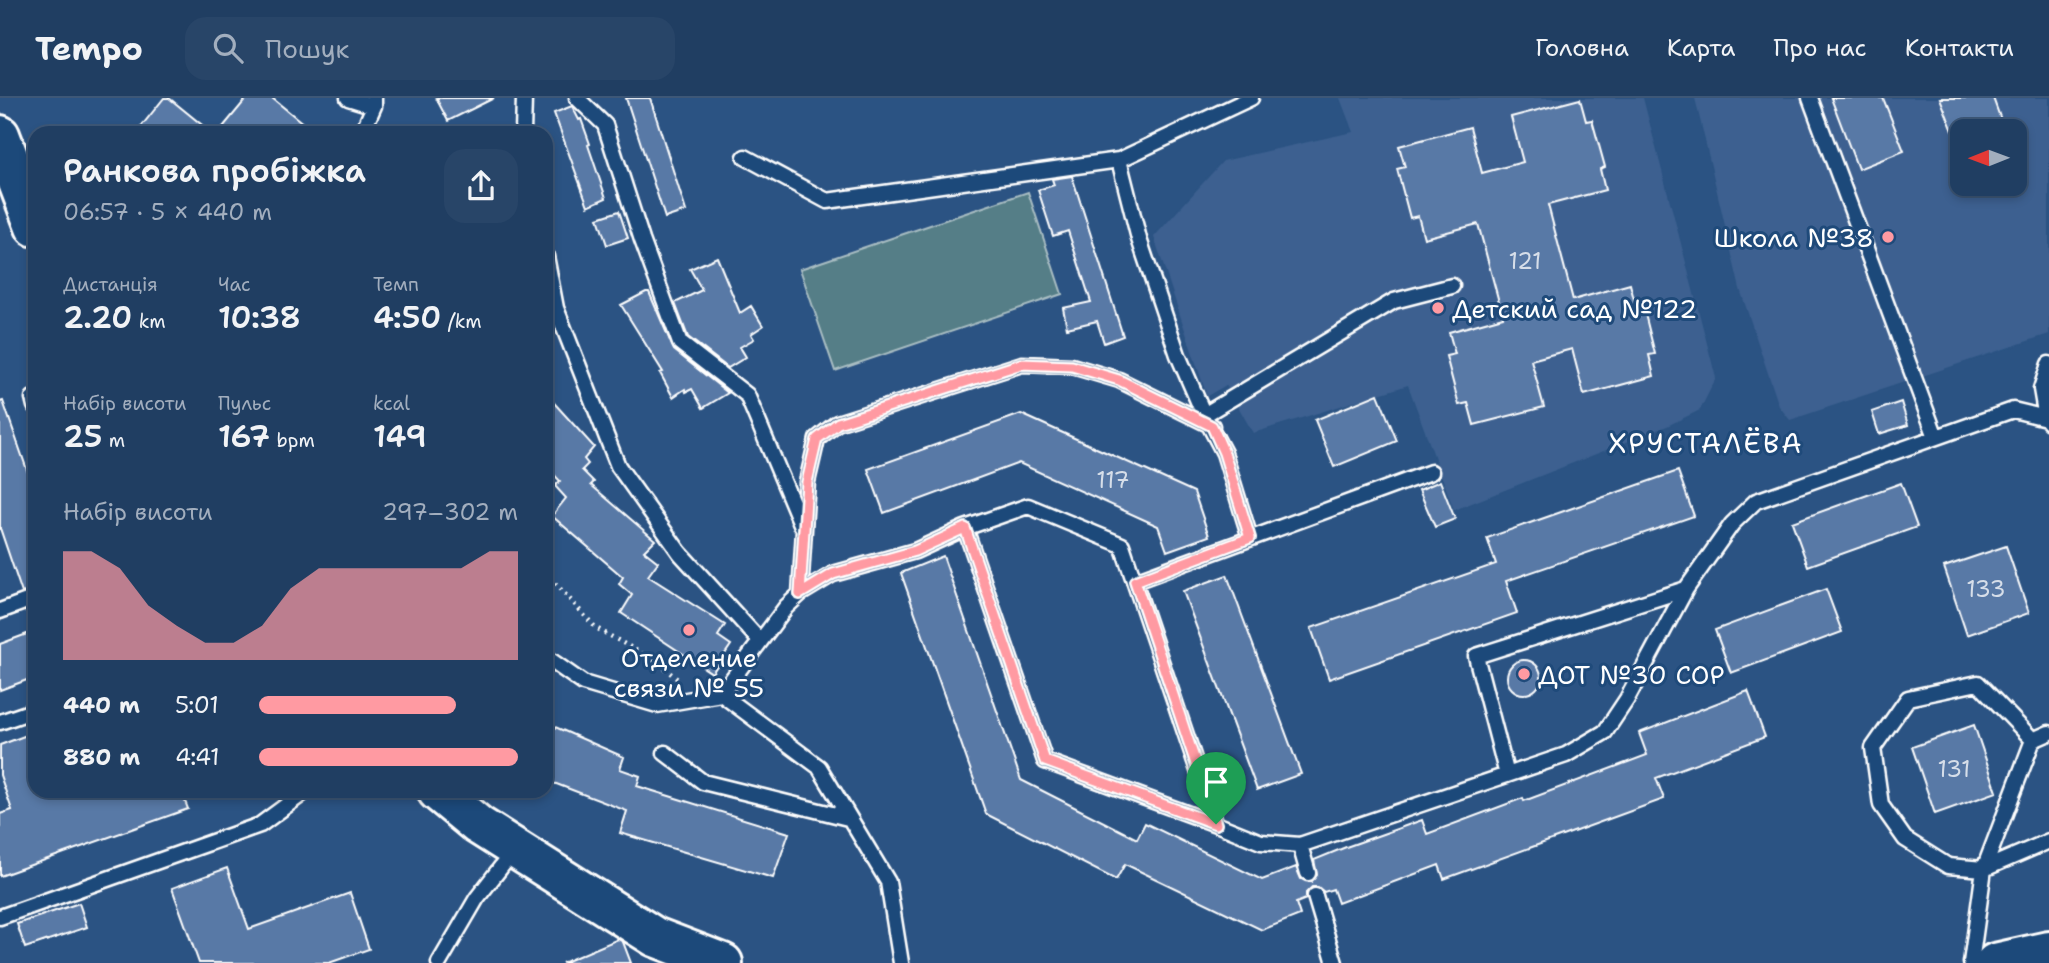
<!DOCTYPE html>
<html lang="uk">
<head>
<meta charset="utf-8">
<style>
  :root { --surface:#203e62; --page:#284568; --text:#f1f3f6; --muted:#a2aebe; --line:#3d5777; --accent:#ff9aa2 }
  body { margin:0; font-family:"Shantell Sans",sans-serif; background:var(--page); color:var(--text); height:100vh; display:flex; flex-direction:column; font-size:26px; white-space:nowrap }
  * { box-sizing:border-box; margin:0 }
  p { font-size:23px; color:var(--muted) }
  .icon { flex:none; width:38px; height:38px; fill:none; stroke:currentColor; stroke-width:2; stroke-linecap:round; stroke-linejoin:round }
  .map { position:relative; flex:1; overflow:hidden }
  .panel { position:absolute; left:28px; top:28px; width:525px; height:672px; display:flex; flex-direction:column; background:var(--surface); border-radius:21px; box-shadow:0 4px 10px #0003,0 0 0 2px var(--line) }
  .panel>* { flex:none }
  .needle { width:46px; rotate:269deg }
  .tools { position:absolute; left:1950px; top:21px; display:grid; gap:14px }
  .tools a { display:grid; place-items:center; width:77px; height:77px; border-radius:14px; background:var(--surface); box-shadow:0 4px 10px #0003,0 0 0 2px var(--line); font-size:35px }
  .pin { position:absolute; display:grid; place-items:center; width:60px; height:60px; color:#fff; margin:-72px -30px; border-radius:50% 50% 50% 0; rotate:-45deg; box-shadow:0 0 7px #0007 }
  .pin .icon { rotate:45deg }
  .round { display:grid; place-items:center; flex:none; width:74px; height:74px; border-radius:21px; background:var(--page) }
  .headline { display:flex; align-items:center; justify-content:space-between; height:119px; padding:0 35px }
  h1 { font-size:32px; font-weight:600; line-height:52px }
  .stats { display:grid; grid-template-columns:repeat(3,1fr); gap:10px; height:119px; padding:7px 35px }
  .stats div { display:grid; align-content:center }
  .stats b { font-size:30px; font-weight:600 }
  .stats small { font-size:19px; font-weight:400 }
  .stats p { font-size:19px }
  .chart { height:196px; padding:14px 35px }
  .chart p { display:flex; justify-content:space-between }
  .chart svg { width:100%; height:126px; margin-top:7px; fill:var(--accent); opacity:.7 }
  ul { padding:0 35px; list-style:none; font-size:23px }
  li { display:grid; grid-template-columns:112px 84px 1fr; align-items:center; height:52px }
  li i { height:18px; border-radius:9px; background:var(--accent) }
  header { display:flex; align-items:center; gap:42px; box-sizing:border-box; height:98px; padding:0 35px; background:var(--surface); border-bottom:2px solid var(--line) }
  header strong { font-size:33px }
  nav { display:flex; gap:38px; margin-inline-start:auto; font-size:24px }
  .search { width:490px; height:63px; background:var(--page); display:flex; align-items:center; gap:18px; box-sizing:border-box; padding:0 24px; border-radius:21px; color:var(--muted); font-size:26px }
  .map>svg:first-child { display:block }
  .built { fill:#3d6190; fill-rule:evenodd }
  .green { fill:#547e87; stroke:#aabec3; stroke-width:2 }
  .building { fill:#5979a6; stroke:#fff; stroke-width:2 }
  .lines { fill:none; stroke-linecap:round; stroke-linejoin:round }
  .service-casing { stroke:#fff; stroke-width:19 }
  .secondary-casing { stroke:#fff; stroke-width:44 }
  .path { stroke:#fff; stroke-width:4.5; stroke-dasharray:2 5; stroke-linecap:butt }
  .service { stroke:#1f4a7a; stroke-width:14 }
  .secondary { stroke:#1f4a7a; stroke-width:38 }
  .route-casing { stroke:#fff; stroke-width:14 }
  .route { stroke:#ff9aa2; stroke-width:9 }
  .poi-dot { fill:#ff9aa2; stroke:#1f4a7a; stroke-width:2.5 }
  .labels { text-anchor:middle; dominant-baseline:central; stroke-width:6; stroke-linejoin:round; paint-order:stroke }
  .number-label { font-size:23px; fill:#d6dee9 }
  .poi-label { font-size:26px; fill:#fff; stroke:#1f4a7a; text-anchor:start }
  .neighbourhood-label { font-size:28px; letter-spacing:2px; fill:#fff; stroke:#1f4a7a }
</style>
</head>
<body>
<header>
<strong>Tempo</strong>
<div class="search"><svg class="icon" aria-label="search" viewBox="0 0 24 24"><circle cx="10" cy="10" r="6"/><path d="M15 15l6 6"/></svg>Пошук</div>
<nav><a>Головна</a><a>Карта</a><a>Про нас</a><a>Контакти</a></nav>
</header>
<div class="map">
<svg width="2049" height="865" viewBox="0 0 2049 865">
  <rect width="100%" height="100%" fill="#2b5383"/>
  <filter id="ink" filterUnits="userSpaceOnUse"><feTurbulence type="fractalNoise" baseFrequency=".0143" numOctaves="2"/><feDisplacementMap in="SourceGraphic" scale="14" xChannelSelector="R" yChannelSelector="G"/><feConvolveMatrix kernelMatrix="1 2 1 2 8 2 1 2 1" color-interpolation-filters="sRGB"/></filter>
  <g filter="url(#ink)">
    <path class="built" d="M1340,0h303l73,280 -16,32 -33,16 -213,84 -46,-125 -155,48 -27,-48 -19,11 -53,-159 69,-76 130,-29z
      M1695,0h354v236l-259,86 -11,-14 -39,-117zM1962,33h52v53h-52z"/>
    <path class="green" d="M1028,94l34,102 -227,77 -35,-102z"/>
    <path class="building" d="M164,0h5l43,35h-76z
      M247,0h25l43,35h-97z
      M436,0h58l-46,23z
      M626,0h24l36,113 -21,7z
      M1831,0h52l21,53 -46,18z
      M1940,0h53l8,22v11h-48z
      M1580,1l6,22 6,-1 13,47 -5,2 5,21 -57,15 25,95 57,-16 6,23 7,-1 12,48 -6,1 5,21 -70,19 -12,-46 -41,11 13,47 -70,18 -6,-22 -9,2 -13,-49 9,-2 -6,-22 54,-15 -25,-93 -54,14 -6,-22 -8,2 -13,-49 8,-2 -6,-21 71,-19 12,46 41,-11 -12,-45z
      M572,8l7,14 2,-1 9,25 -2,1 18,53 -18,8 -34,-93z
      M1072,78l51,160 -19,7 -7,-22 -30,7 -4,-20 28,-6 -23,-71 -15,5 -15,-46 16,-5 -2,-6z
      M619,113l9,27 -21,7 -9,-27z
      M717,159l23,56 11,-7 12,20 -12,8 3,5 -14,8 6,10 -18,11 -40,-31 -13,-34 27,-13 -12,-21z
      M646,194h3l25,58 54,43 -25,15 -11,-19 -6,3 -1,-3 -12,8 -13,-24 3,-1 -42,-67z
      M546,296l48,53 -10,12 4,5 -6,6 12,12 -3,3 64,55 -11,11 14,11 -10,14 77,49 -7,11 13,9 -19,28 -91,-60 11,-18 -13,-11 4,-7 -71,-61 14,-18 -11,-12 5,-5 -14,-15z
      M1378,296l19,47 -63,26 -19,-47z
      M3,303l32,92v96l-13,4 -22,-65v-126z
      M1901,304l7,23 -29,9 -7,-22z
      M1021,316l173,78 15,44 -42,15 -9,-25 -139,-63 -135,50 -16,-44z
      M1678,373l16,45 -188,65 11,32 -188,66 -18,-51 185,-64 -9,-26z
      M1440,383l15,38 -20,8 -16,-37z
      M1901,385l16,44 -109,39 -16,-44z
      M2006,448l23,67 -62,22 -23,-68z
      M943,458l78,224 116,59 8,-16 117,57 34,-13 5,12 10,3 6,-7 -3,-15 32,-13 76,-27 5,14 96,-36 1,3 123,-46 -8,-22 109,-42 17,46 -109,41 8,21 -220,80 -5,-14 -101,38 -5,-14 -9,3 -6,-5h-6l-6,6v6l-10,4 4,12 -38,15 -137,-66 -9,16 -130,-66 -85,-241z
      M1227,477l74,199 -44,16 -74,-199z
      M1826,491l16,43 -111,41 -16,-43z
      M35,533v46l-35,13v-46z
      M1507 579a17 17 0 1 1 34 0a17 17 0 1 1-34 0Z
      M546,625l78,34 -4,12 20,7 -3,10 152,47 -16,45 -153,-45 7,-22 -81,-31z
      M1974,627l23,67 -62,22 -23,-67z
      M35,634v59h146l7,18 -188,67v-62l12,-4 -12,-35v-30z
      M227,770l22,61 101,-36 19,56 -40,14h-130l-27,-75z
      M79,805l8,24 -62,21 -8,-24z
      M618,841l5,3 8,21h-69z"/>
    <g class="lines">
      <defs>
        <path id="service" d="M348,0l26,8
          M577,0l28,27 37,115 38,103 67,52 55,131
          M1810,0l126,339
          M362,35l12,-27v-8
          M523,35l1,-35
          M745,59l82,44 292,-41 132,-62
          M1119,62l20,79 39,116 26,60 20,38 26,85
          M546,158l10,52 62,158 62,87 80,88
          M33,300l2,8
          M1204,317l190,-114 58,-15
          M2046,320l-5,-29 8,-25
          M965,430l80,233 171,63
          M1135,483l296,-109
          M800,496l7,-112 10,-43 20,-16 185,-59 50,2 47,14 93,46
          M0,513l35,-13
          M546,559l37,26 74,22 64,-11 98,73 69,115 13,81
          M721,596l65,-87 14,-13 33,-20 82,-23 50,-23 63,-22 94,39 94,279 45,18 39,3 8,28
          M0,624l35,-12
          M2033,642l-55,-57 -70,15 -35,50 8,57 24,34 43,27 36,3 49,-129 16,-7
          M665,655l38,29 145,36
          M1507,677l-31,-119 210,-67
          M1300,747l266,-90 39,-23 22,-33 59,-110 46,-65 24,-23 257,-91 33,8 3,4
          M1315,798l20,67
          M0,819l260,-92 46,-34
          M439,865l38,-65 38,-49
          M1971,865l13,-94 65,-28"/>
        <path id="secondary" d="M0,37l35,92
          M437,693l41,34 177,112 68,26
          M1995,865l54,-12"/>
      </defs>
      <use href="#service" class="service-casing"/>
      <use href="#secondary" class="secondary-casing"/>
      <path class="path" d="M546,475l50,55 61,34 23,19"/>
      <use href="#service" class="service"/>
      <use href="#secondary" class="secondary"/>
    </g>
  </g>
  <g class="lines" filter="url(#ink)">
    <defs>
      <path id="route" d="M1021,266l51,2 47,14 93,46 12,27 26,85 -115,43 81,243 -171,-63 -80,-233 -50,23 -82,23 -33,20 7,-112 10,-43 21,-16z"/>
    </defs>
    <use href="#route" class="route-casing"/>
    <use href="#route" class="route"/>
  </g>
  <g class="poi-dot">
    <circle cx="1888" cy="139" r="7"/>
    <circle cx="1438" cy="210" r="7"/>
    <circle cx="689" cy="532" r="7"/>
    <circle cx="1524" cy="576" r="7"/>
  </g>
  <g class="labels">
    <g class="number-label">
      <text x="1525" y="163">121</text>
      <text x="1113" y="382">117</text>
      <text x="1986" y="491">133</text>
      <text x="1954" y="671">131</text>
    </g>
    <g class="poi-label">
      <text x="1874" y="139" text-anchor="end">Школа №38</text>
      <text x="1452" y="210">Детский сад №122</text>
      <text x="689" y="559" text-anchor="middle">Отделение<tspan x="689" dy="30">связи № 55</tspan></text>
      <text x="1538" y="576">ДОТ №30 СОР</text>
    </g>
    <g class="neighbourhood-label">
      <text x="1706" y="345">ХРУСТАЛЁВА</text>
    </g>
  </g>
</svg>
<div class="tools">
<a><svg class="needle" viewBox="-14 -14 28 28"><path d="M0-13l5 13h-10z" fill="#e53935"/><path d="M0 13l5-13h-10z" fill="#a2aebe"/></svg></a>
</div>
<div class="pin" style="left:1216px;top:726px;background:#1e9e55"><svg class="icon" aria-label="arrive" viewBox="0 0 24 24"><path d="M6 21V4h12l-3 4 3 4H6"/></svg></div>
<section class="panel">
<div class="headline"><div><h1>Ранкова пробіжка</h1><p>06:57 · 5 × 440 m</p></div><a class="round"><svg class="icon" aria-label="share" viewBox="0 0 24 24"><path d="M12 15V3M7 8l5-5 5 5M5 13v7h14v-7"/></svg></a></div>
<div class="stats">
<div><p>Дистанція</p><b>2.20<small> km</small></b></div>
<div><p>Час</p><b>10:38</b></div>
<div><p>Темп</p><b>4:50<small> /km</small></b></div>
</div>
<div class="stats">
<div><p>Набір висоти</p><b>25<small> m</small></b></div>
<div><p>Пульс</p><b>167<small> bpm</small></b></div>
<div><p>kcal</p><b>149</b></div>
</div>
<div class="chart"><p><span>Набір висоти</span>297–302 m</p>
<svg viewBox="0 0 160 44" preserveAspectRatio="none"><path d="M0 44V6L10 6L20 12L30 25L40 32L50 38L60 38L70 32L80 19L90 12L100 12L110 12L120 12L130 12L140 12L150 6L160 6V44z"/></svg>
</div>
<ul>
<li><b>440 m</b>5:01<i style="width:76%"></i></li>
<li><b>880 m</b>4:41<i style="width:100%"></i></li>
</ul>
</section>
</div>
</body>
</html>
